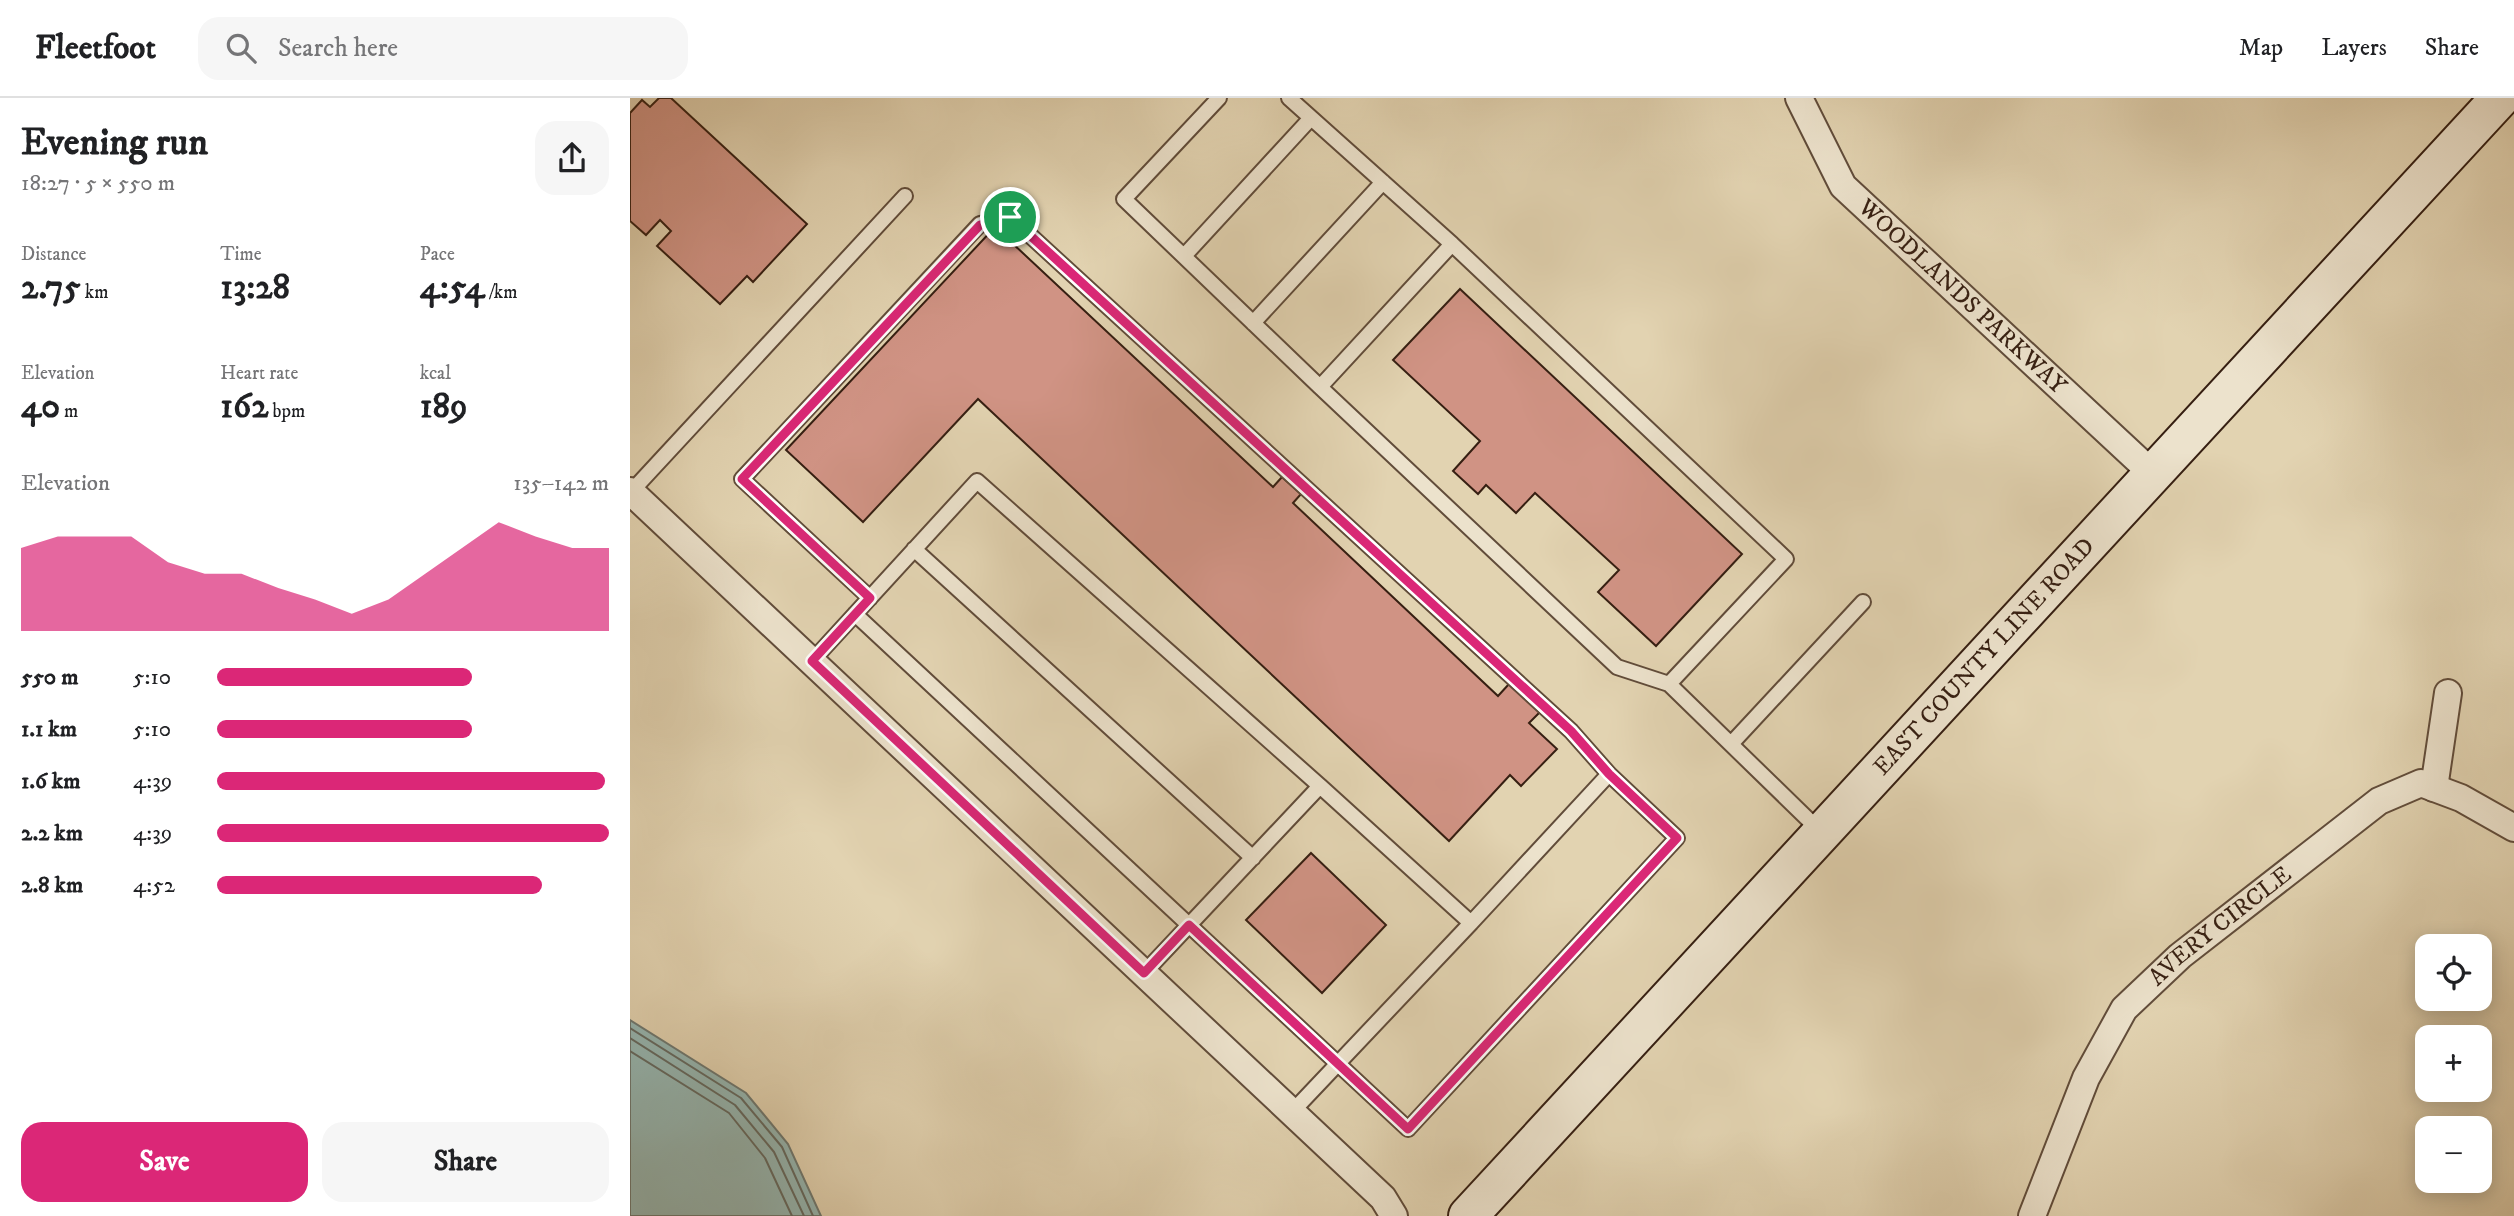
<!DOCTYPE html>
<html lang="en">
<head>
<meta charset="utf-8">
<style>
  :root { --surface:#fff; --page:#f6f6f6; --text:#202124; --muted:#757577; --line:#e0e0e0; --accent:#db2777 }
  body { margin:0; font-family:"IM FELL DW Pica",serif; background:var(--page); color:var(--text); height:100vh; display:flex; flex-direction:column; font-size:26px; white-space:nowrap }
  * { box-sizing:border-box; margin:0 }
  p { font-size:23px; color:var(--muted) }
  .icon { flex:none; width:38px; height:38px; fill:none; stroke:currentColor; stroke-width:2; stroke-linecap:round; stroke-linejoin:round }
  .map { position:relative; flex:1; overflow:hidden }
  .sheet { display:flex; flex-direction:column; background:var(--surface); width:630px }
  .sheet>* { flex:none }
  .buttons { position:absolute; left:1785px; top:836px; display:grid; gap:14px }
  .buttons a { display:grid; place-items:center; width:77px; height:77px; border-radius:14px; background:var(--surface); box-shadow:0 4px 18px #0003; font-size:35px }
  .pin { position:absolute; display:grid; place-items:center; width:60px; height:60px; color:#fff; margin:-30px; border:4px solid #fff; border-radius:50%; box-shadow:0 2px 7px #0007 }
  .round { display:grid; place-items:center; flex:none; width:74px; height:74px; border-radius:21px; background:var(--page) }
  .head { display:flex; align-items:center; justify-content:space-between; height:119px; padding:0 21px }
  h1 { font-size:38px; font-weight:800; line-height:52px }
  .figures { display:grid; grid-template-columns:repeat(3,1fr); gap:10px; height:119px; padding:7px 21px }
  .figures div { display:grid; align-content:center }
  .figures b { font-size:35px; font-weight:800 }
  .figures small { font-size:19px; font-weight:400 }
  .figures p { font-size:19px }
  .chart { height:196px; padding:14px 21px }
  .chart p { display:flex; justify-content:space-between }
  .chart svg { width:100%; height:126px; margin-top:7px; fill:var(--accent); opacity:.7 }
  .cta { display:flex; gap:14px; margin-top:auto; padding:14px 21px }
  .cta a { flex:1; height:80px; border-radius:21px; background:var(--accent); color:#fff; font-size:28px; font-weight:800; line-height:80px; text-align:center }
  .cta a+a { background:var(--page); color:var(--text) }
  ul { padding:0 21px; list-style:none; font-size:23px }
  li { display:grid; grid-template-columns:112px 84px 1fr; align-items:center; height:52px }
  li i { height:18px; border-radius:9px; background:var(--accent) }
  header { display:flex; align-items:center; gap:42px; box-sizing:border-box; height:98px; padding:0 35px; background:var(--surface); border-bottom:2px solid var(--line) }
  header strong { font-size:33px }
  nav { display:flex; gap:38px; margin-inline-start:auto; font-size:24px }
  .search { width:490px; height:63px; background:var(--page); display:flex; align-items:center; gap:18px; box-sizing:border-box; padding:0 24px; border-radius:21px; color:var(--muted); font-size:26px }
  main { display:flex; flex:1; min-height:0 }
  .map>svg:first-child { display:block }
  .water { fill:#96b7b2; stroke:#707a72; stroke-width:2 }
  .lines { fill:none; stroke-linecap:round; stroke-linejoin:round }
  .shore { stroke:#666b62; stroke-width:2 }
  .building { fill:#d09384; stroke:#361f12; stroke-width:2 }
  .lane-casing { stroke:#614c3a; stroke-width:18 }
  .street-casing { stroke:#614c3a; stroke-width:30 }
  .secondary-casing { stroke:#361f12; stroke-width:42 }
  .lane { stroke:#ece2cc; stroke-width:14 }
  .street { stroke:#ece2cc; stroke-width:26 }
  .secondary { stroke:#ece2cc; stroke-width:38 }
  .route-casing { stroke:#fff; stroke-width:14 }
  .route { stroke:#db2777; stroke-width:9 }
  .labels { text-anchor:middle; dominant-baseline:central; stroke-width:5; stroke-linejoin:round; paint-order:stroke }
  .street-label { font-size:24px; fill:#361f12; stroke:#ece2cc }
</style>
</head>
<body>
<header>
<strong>Fleetfoot</strong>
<div class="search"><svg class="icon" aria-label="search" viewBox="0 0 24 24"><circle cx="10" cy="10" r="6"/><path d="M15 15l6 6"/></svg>Search here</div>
<nav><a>Map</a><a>Layers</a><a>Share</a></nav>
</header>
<main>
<section class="sheet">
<div class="head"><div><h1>Evening run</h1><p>18:27 · 5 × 550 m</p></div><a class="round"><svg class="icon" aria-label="share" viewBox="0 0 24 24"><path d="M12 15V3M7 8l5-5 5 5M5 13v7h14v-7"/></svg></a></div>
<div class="figures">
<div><p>Distance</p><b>2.75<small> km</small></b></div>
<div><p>Time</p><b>13:28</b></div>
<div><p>Pace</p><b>4:54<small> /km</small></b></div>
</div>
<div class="figures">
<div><p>Elevation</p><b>40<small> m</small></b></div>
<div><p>Heart rate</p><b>162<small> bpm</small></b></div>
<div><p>kcal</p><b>189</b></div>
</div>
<div class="chart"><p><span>Elevation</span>135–142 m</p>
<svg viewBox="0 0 160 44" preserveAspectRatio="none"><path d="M0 44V15L10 11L20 11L30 11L40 20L50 24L60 24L70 29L80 33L90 38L100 33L110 24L120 15L130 6L140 11L150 15L160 15V44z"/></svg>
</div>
<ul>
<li><b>550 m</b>5:10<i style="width:65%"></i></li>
<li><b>1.1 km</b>5:10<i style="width:65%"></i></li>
<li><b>1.6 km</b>4:39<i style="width:99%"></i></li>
<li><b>2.2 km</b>4:39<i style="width:100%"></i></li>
<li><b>2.8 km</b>4:52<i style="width:83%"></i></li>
</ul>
<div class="cta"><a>Save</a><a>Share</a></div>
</section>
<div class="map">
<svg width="1884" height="1118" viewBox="0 0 1884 1118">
  <rect width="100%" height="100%" fill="#e2d3b1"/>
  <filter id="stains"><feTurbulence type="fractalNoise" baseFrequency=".00286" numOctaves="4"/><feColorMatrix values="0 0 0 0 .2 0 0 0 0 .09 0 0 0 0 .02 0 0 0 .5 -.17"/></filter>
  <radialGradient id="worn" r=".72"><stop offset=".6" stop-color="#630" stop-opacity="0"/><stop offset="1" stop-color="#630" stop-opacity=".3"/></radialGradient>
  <path class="water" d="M0,922l116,73 42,51 33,72h-191z"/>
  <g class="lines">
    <path class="shore" d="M0,930l111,70 41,49 31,69
      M0,940l105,67 39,47 30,64
      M0,953l99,62 36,45 27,58"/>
  </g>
  <path class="building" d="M29,0h12l136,126 -54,58 -6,-6 -27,28 -63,-58 14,-15 -11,-11 -14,15 -16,-14v-108l12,-13 8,7z
    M365,129l278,260 9,-10 19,17 -8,9 205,193 11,-12 31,28 -11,11 28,26 -36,37 -11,-11 -61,66 -471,-442 -115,123 -77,-72z
    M830,191l282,265 -86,92 -58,-54 21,-22 -84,-77 -19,20 -30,-28 -8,9 -25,-23 27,-30 -87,-81z
    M681,755l75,72 -64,68 -76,-73z"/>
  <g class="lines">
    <defs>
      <path id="lane" d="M589,0l-95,101 196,188
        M659,0l163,146
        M554,158l127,-138
        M623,225l130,-141
        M1,394l274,-296
        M284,451l339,309
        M240,500l-128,-119 238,-255 30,-7 561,514 38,43
        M225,516l553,515 269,-291 -68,-64 -138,149
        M182,563l165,-180 343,305 -176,187
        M1039,586l-52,-17 -297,-280 132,-143 334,315 -117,125 152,148
        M1101,646l132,-142
        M662,1014l179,-189 -151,-137"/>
      <g id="street">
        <path id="s1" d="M1169,0l44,88 310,288"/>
        <path d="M0,393l753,707 11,18"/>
        <path d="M1804,690l14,-95"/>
        <path id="s2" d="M1402,1118l54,-138 38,-69 56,-53 199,-155 42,-18 40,15 53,30"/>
      </g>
      <g id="secondary">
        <path id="s3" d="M838,1118l1032,-1118"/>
      </g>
    </defs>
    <use href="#lane" class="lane-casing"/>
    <use href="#street" class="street-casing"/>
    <use href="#secondary" class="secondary-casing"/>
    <use href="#lane" class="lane"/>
    <use href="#street" class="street"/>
    <use href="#secondary" class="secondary"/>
  </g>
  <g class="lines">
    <defs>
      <path id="route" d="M380,119l561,514 38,43 68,64 -269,291 -219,-204 -45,48 -332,-312 58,-63 -128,-119 238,-254z"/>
    </defs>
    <use href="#route" class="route-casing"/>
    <use href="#route" class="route"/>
  </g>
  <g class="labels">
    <g class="street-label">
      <text stroke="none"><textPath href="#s1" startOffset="261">WOODLANDS PARKWAY</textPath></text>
      <text stroke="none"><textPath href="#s3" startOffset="761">EAST COUNTY LINE ROAD</textPath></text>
      <text stroke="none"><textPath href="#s2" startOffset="354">AVERY CIRCLE</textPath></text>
    </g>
  </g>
  <rect width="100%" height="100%" filter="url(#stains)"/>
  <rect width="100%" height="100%" fill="url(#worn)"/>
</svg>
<div class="buttons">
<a><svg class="icon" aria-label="locate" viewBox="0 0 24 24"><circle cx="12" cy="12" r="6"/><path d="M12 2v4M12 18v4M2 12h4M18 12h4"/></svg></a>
<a>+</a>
<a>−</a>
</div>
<div class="pin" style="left:380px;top:119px;background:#1e9e55"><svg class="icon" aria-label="arrive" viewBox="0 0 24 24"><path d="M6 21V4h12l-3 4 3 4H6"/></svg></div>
</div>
</main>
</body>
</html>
